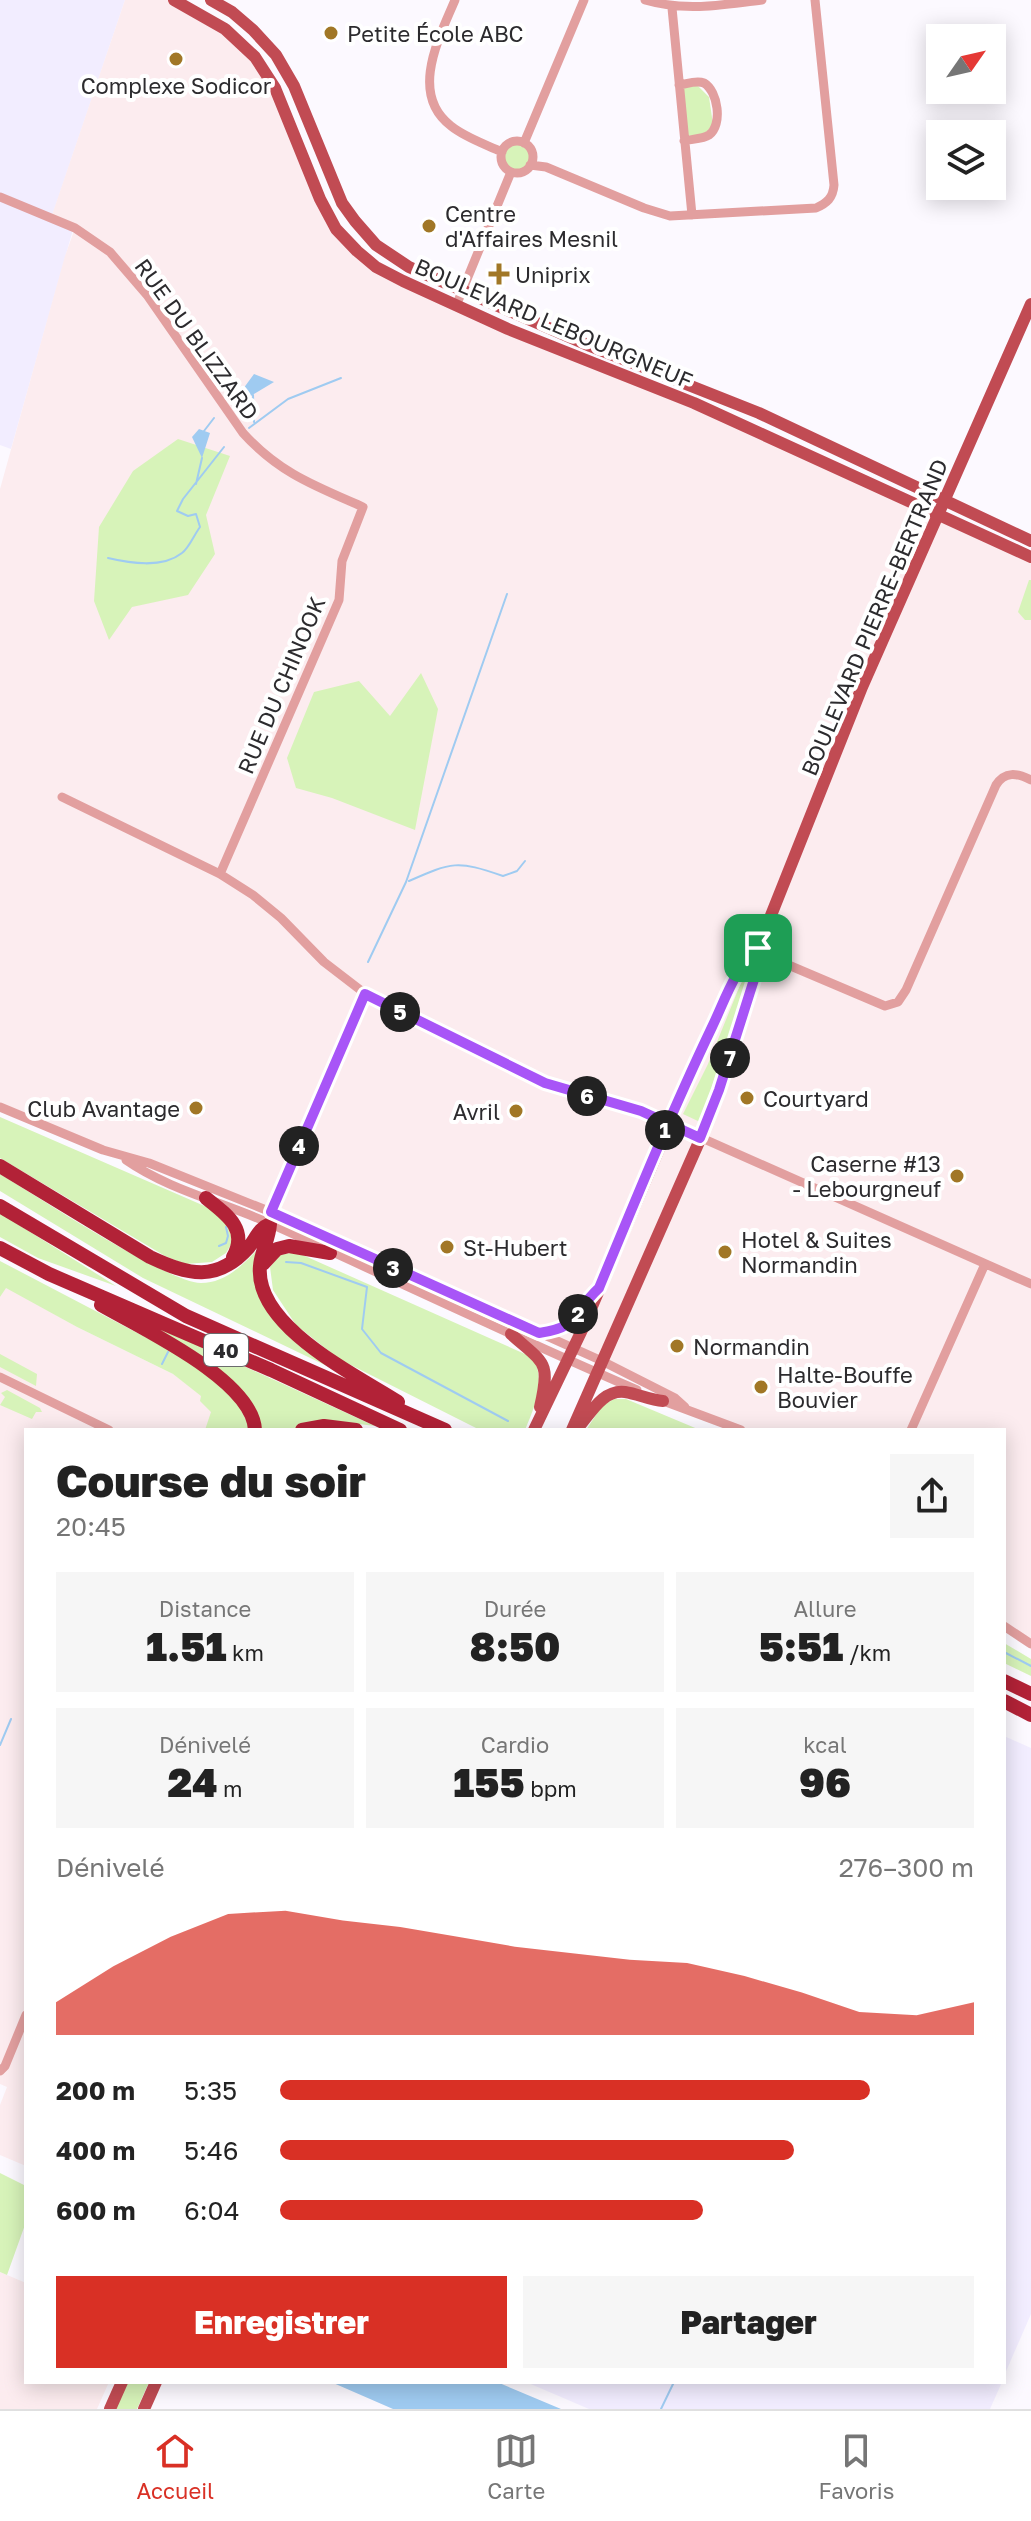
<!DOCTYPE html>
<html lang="fr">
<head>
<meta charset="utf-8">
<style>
  :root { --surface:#fff; --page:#f6f6f6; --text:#222; --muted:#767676; --line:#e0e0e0; --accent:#d93025 }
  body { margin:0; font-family:"Golos Text",sans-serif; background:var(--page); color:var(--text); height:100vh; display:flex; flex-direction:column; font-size:30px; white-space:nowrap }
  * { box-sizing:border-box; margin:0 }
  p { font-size:26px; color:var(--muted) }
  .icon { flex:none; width:44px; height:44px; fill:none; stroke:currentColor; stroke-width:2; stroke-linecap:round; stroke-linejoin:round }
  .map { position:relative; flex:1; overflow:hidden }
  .panel { position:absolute; left:24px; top:1428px; width:982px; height:956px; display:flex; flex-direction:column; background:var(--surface); border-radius:0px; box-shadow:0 4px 20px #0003 }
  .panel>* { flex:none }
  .needle { width:52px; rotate:56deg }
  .buttons { position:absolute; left:926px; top:24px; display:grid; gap:16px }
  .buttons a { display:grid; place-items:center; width:80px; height:80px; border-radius:0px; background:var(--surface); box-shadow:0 4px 20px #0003; font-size:40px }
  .pin { position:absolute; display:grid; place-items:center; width:68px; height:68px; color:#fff; margin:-34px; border-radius:16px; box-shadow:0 4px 12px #0006 }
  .km { position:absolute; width:40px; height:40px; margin:-20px; border-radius:50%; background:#222; color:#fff; font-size:22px; line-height:40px; text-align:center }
  .round { display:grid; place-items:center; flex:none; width:84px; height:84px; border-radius:0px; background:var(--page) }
  .headline { display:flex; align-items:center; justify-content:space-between; height:136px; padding:0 32px }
  h1 { font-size:44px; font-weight:800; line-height:60px }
  .stats { display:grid; grid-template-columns:repeat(3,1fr); gap:12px; height:136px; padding:8px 32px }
  .stats div { display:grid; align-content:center; border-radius:0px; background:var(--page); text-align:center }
  .stats b { font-size:40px; font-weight:800 }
  .stats small { font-size:22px; font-weight:400 }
  .stats p { font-size:22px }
  .chart { height:224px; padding:16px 32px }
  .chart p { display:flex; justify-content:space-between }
  .chart svg { width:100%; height:144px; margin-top:8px; fill:var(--accent); opacity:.7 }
  .primary-button { display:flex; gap:16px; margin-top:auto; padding:16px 32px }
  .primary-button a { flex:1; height:92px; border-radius:0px; background:var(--accent); color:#fff; font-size:32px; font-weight:800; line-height:92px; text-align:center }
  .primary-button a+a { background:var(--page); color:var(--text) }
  ul { padding:0 32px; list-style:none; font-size:26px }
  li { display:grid; grid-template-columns:128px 96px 1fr; align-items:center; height:60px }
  li i { height:20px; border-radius:10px; background:var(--accent) }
  .menu { display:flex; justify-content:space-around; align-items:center; height:112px; border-top:2px solid var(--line); background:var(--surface); font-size:22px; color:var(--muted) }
  .menu a { display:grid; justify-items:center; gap:4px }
  .menu .active { color:var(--accent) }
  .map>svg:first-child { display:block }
  .commercial { fill:#f2edff }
  .industrial { fill:#fcecef }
  .green { fill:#d7f3b9 }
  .water { fill:#9fcbf1 }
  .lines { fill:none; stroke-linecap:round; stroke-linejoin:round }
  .stream { stroke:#9fcbf1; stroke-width:2 }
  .minor { stroke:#e29f9f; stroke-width:9 }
  .major { stroke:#c14b53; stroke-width:12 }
  .highway { stroke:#b22237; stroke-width:14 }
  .route-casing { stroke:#fff; stroke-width:16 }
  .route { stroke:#a855f7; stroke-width:10 }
  .poi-dot { fill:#a17726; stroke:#fff; stroke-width:3 }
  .labels { text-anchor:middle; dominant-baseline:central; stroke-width:8; stroke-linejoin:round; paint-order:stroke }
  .shield { fill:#fff; stroke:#6b6b6d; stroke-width:2 }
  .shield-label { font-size:20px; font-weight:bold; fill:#2c2b2e }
  .poi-label { font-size:22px; fill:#2c2b2e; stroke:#fff; text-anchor:start }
  .street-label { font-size:22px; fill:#2c2b2e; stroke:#fff }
</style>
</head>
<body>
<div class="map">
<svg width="1031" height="2409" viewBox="0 0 1031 2409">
  <rect width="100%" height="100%" fill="#fcf9ff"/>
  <path class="commercial" d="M0,0h125l-73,216 22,10 -63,223 -11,-4z
    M1004,1736l27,12v566l-27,62z
    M526,2382h476l-12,27h-401z"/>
  <path class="industrial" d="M125,0h49l81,57 81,172 40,38 167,76 488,214v1087l-27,-18v-196h-265l-54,-23 -83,-46 -331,-149 -150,-55 -121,-52v-616l65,-233 10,-28 -24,-10z
    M6,1287l71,40 96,47 33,25 13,15 -8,16h-185v736l-26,-11v-50l7,-18 -7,-3v-787z
    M0,2272l26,11v99h83l-12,27h-97z"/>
  <path class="green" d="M697,85l12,12 4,27 -8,10 -17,2 -6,-49z
    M501 157a16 16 0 1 1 32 0a16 16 0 1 1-32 0Z
    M178,439l52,17 -24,59 9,39 -27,41 -56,12 -23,33 -15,-39 5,-74 34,-56z
    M1029,580h2v40h-6l-7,-8z
    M421,673l17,36 -23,121 -83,-32 -36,-10 -9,-30 27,-66 45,-11 31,35z
    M749,963l4,1 -53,158 -17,-8 25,-50z
    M0,1117l216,94 13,9 4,21 -7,12 -14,9 -27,2 -20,-8 -165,-98z
    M0,1174c35,21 170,110 201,109 24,0 42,-18 57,-34 -19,54 35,87 71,118l-186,-89 -143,-87z
    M0,1213l116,73 -78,-28 -38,-21z
    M296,1252l238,106c11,25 1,48 -9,72h-45l-141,-71 -43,-34 -23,-35 -3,-23 10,-12z
    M0,1261l191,100 45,39 15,30h-46l6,-18 -11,-11 1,-5 -28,-22 -96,-47 -71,-39 -6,9z
    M143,1320l232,106 -49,-6 -40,10h-26l-11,-26z
    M0,1354l37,20 -1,12 -36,-19z
    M7,1390l33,18 2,4h-6l-4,7 -32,-14 5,-8 -4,-4z
    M614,1399h12l74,31h-114l16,-24z
    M1004,1643l27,16v17l-27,-13z
    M0,2173l26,13v36l-19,53 -7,-3z
    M125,2382h24l-12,27h-23z"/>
  <path class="water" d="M254,374l20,8 -25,15 -6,-8z
    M199,429l11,4 -8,25 -10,-21z
    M331,2382h166l64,27h-168z"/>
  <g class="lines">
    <path class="stream" d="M253,395l1,27
      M249,428l39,-29 53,-21
      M204,431l10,-13
      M196,484l6,-26
      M108,558c21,5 54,11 74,-5 7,-5 12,-18 18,-26l-4,-13 -8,2 -11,-5 6,-12 41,-52
      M409,881c43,-19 48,-21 94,-5l14,-5 8,-10
      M368,962l38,-80 101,-288
      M219,1246l7,-3 2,-7 -2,-9
      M286,1262l15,1 66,24 -5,42 19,24 127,68
      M162,1364l6,-12
      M1004,1652l27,14
      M0,1745l11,-26
      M661,2409l13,-27"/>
    <path class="minor" d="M455,0c-16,38 -46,94 -4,126 15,12 34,18 51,26
      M645,0c42,12 74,5 117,0
      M672,8l20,207
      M679,85c8,-1 17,-5 25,-2 14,8 19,42 5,52 -6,4 -17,4 -25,6
      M501 157a16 16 0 1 1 32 0a16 16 0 1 1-32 0Z
      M524,143l60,-143
      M530,165l16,2 98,41 26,8 146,-8c11,-5 17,-10 18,-23l-19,-185
      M0,197l75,31 35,24 37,43 96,138c36,40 72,53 120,74l-21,54 -3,39 -119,274
      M456,306l55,-134
      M62,797l158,77 33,21 28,23 43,44 39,30 91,47 91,44 96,28 390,173
      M758,948l21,13 106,45 13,-4 8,-12 90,-205c9,-14 21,-12 35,-5
      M0,1107l103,43 46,13 122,49 331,149 73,37 10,9
      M126,1160c43,30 97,42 145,64 122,55 243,113 366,166
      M271,1216l16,-44 78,-178
      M0,1377l109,53
      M658,1399l83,31
      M911,1430l74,-166
      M1004,1626l27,18
      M0,2071l5,-5 21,-51"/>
    <path class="major" d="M174,0l51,29 30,28 20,31 45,111 16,30 21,22 19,16 27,14 105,48 186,74 337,154
      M211,0l21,12 21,18 23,25 18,31 48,117 13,18 21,24 33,22 181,79 169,67 272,128
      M539,1333c34,-5 32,-13 51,-37
      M511,1334c33,30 40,26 29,73
      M534,1430l48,-100 120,-282 43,-88 13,-12
      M572,1430l134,-304 52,-159v-19l104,-261 169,-383
      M576,1430c14,-15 26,-41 49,-38 13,2 25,8 38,9
      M110,2409l12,-27
      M144,2409l12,-27"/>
    <path class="highway" d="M0,1166l150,91c38,18 67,26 99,-10 8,-10 9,-18 21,-23
      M206,1198c20,16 43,31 27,59
      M0,1206l186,110 259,114
      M270,1224c-1,15 -9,28 -10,42 -6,60 96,109 138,136
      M0,1248l49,26 222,96 129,60
      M263,1264l14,-15 12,-3 41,7
      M101,1305c40,23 152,75 154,125
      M302,1430l22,-4 32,4
      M1004,1681l27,13
      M1004,1701l27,14"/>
  </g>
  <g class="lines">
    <defs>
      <path id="route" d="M758,948c-23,20 -33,52 -46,79 -41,86 -77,174 -113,261 -27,25 -18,39 -60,45l-268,-121 94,-218 180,89 96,28 59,27 19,-48 39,-123v-19"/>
    </defs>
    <use href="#route" class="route-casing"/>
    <use href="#route" class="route"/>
  </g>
  <g class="poi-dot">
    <circle cx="331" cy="33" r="8"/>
    <circle cx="176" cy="59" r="8"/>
    <circle cx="429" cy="226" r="8"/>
    <path d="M495 262h8v8h8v8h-8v8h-8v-8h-8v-8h8z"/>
    <circle cx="747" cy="1098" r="8"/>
    <circle cx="196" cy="1108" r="8"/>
    <circle cx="516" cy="1111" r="8"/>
    <circle cx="957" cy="1176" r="8"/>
    <circle cx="447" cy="1247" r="8"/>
    <circle cx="725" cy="1252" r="8"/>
    <circle cx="677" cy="1346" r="8"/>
    <circle cx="761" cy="1387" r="8"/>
  </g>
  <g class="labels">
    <rect class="shield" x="204" y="1334" width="44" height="32" rx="6"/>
    <g class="shield-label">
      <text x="226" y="1350">40</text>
    </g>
    <g class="poi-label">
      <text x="347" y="33">Petite École ABC</text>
      <text x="176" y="85" text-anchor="middle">Complexe Sodicor</text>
      <text x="445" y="213">Centre<tspan x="445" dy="25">d'Affaires Mesnil</tspan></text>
      <text x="515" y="274">Uniprix</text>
      <text x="763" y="1098">Courtyard</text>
      <text x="180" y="1108" text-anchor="end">Club Avantage</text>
      <text x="500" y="1111" text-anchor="end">Avril</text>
      <text x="941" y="1163" text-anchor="end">Caserne #13<tspan x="941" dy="25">- Lebourgneuf</tspan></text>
      <text x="741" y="1239">Hotel &amp; Suites<tspan x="741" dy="25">Normandin</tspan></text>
      <text x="463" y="1247">St-Hubert</text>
      <text x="693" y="1346">Normandin</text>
      <text x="777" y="1374">Halte-Bouffe<tspan x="777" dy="25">Bouvier</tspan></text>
    </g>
    <g class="street-label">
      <text transform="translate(554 323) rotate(23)">BOULEVARD LEBOURGNEUF</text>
      <text transform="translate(197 339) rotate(54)">RUE DU BLIZZARD</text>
      <text transform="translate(874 617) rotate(-67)">BOULEVARD PIERRE-BERTRAND</text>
      <text transform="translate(281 685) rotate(-67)">RUE DU CHINOOK</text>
    </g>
  </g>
</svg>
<div class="buttons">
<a><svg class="needle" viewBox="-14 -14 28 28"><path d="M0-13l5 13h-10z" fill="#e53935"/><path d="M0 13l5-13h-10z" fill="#767676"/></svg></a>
<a><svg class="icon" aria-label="layers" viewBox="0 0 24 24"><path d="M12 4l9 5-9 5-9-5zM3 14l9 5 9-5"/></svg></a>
</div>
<div class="pin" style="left:758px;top:948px;background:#1e9e55"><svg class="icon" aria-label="arrive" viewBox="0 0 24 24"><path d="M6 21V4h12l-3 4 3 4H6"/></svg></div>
<b class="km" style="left:665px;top:1130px">1</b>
<b class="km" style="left:578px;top:1314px">2</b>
<b class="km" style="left:393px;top:1268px">3</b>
<b class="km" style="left:299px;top:1146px">4</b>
<b class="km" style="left:400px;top:1012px">5</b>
<b class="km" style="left:587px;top:1096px">6</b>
<b class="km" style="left:730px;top:1058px">7</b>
<section class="panel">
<div class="headline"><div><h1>Course du soir</h1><p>20:45</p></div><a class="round"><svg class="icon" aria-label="share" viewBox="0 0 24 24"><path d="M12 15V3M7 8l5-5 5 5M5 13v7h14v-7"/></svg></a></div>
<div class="stats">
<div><p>Distance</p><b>1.51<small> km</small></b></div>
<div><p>Durée</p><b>8:50</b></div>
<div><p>Allure</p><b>5:51<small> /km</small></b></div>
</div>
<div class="stats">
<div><p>Dénivelé</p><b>24<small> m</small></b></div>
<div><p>Cardio</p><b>155<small> bpm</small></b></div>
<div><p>kcal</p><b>96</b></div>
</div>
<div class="chart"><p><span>Dénivelé</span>276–300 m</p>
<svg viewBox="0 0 160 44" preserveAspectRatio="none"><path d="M0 44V34L10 23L20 14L30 7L40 6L50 9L60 11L70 14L80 17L90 19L100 21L110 22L120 26L130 31L140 37L150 38L160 34V44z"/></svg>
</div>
<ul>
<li><b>200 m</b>5:35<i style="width:85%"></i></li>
<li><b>400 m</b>5:46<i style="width:74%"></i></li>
<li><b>600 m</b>6:04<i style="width:61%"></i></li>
</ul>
<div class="primary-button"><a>Enregistrer</a><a>Partager</a></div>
</section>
</div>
<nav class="menu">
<a class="active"><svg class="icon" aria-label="home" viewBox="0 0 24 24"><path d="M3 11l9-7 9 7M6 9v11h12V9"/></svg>Accueil</a>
<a><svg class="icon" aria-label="map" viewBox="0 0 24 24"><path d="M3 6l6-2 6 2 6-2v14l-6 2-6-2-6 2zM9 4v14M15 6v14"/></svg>Carte</a>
<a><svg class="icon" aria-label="saved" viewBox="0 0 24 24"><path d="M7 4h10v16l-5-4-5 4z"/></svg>Favoris</a>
</nav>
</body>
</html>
